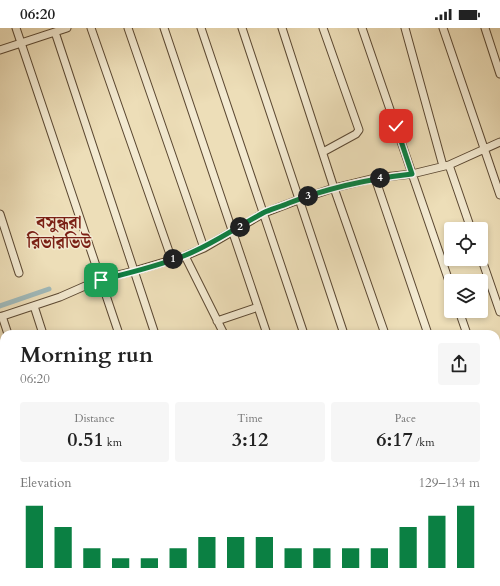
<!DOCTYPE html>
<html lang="en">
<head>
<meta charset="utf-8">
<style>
  :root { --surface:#fff; --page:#f6f6f6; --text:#222; --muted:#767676; --accent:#0b8043 }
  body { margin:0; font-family:Cardo,"Noto Serif Bengali",serif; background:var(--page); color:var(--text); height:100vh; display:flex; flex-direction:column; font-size:15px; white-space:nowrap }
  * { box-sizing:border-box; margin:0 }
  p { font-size:13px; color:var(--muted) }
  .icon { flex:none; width:22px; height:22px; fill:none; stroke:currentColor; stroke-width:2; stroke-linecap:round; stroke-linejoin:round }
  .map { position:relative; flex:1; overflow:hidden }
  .side { position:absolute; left:0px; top:302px; width:500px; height:256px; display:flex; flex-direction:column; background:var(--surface); border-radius:12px 12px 0 0; box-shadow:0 2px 6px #0003 }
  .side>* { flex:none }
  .controls { position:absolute; left:444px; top:194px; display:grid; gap:8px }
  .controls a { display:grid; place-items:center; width:44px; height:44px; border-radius:4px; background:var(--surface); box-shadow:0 2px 6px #0003; font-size:20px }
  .pin { position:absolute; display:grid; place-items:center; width:34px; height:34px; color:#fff; margin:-17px; border-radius:8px; box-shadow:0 2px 6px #0006 }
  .km { position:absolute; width:20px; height:20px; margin:-10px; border-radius:50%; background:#222; color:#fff; font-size:11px; line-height:20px; text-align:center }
  .round { display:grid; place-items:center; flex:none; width:42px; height:42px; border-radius:4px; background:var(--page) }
  .headline { display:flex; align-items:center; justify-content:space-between; height:68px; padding:0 20px }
  h1 { font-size:22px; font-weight:800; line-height:30px }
  .stats { display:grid; grid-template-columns:repeat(3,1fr); gap:6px; height:68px; padding:4px 20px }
  .stats div { display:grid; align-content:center; border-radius:4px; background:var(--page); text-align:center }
  .stats b { font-size:20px; font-weight:800 }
  .stats small { font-size:11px; font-weight:400 }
  .stats p { font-size:11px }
  .chart { height:112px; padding:8px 20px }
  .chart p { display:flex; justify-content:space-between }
  .chart svg { width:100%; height:72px; margin-top:4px; stroke:var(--accent); stroke-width:6 }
  .status { display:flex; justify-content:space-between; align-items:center; height:28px; padding:0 20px; background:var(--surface); direction:ltr }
  .status svg { height:11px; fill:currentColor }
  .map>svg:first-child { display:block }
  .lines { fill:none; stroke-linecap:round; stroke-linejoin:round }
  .canal { stroke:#9fb9ba; stroke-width:5 }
  .minor-casing { stroke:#5b4832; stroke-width:9 }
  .highway-casing { stroke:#2a1605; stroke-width:12 }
  .minor { stroke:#f3ead1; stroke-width:7 }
  .highway { stroke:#e6bf7c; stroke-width:10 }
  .route-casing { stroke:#fff; stroke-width:8 }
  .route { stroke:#0b8043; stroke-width:5 }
  .labels { text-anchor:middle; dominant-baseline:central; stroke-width:3; stroke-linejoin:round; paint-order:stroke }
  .district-label { font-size:17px; font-weight:bold; fill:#7a1f14; stroke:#f3ead1 }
</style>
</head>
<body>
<div class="status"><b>06:20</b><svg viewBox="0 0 49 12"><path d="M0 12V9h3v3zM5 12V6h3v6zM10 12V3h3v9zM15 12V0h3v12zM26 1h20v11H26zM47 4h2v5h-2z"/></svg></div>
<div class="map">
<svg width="500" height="558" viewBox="0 0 500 558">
  <rect width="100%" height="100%" fill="#eddeb8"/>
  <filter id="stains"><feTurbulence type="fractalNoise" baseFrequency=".005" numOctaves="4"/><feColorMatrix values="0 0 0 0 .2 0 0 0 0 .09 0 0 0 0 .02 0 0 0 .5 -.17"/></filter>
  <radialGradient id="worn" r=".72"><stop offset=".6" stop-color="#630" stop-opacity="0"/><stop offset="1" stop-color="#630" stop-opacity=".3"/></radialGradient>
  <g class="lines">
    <path class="canal" d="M0,278l49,-17"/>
    <defs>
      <path id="minor" d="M16,0l103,306
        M91,0l81,232
        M128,0l76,220
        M164,0l103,306
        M201,0l103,306
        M242,0l102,306
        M282,0l52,160 51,146
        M323,0l36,102 -3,4 -33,18
        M362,0l89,259
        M405,0l38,138
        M443,0l57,167
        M485,0l15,46
        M55,4l100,302
        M0,22l67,-22
        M449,137l22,64
        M375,150l53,156
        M0,186l19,59
        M185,228l39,78
        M481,229l19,55
        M34,278l9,28
        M459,283l8,23
        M2,288l6,18
        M0,289l60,-20 41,-18 33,-8 51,-15 19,-8 60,-35 34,-13 36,-12 41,-10 37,-4 37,-9 51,-23
        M217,293l41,-14
        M0,397l4,12
        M496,442l4,6
        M0,511l4,12
        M15,554l1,4
        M52,554l1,4
        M124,554l2,4
        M378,554l1,4
        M80,558l11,-4"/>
      <path id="highway" d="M496,386l4,-8
        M412,558l2,-4"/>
    </defs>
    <use href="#minor" class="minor-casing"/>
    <use href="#highway" class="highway-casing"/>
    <use href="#minor" class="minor"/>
    <use href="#highway" class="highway"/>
  </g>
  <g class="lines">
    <defs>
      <path id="route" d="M101,252c28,-7 58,-14 85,-25 27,-11 51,-28 77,-42 8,-4 17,-6 26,-10 41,-16 79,-24 123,-29l-16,-48"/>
    </defs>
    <use href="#route" class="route-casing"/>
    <use href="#route" class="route"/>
  </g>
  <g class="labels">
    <g class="district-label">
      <text x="59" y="194">বসুন্ধরা<tspan x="59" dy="20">রিভারভিউ</tspan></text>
    </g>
  </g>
  <rect width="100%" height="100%" filter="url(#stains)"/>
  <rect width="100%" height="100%" fill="url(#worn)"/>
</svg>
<div class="controls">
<a><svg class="icon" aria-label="locate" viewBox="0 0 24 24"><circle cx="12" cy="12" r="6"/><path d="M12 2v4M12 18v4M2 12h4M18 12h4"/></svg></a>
<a><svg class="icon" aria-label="layers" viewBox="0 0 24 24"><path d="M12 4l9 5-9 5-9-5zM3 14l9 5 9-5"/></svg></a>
</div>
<div class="pin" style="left:101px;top:252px;background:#1e9e55"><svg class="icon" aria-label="arrive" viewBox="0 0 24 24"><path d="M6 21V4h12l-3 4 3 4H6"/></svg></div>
<div class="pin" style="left:396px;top:98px;background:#d93025"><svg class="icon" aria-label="check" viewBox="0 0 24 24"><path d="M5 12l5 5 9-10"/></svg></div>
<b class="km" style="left:173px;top:231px">1</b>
<b class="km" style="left:240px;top:199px">2</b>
<b class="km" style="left:308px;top:168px">3</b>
<b class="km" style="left:380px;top:150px">4</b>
<section class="side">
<div class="headline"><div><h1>Morning run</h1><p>06:20</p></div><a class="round"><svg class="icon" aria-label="share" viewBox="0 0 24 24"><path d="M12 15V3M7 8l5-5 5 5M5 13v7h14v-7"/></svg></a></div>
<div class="stats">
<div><p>Distance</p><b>0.51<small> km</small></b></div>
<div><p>Time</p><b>3:12</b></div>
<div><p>Pace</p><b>6:17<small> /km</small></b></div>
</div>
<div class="chart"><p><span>Elevation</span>129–134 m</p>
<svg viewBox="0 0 160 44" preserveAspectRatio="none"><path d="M5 44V6M15 44V19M25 44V32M35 44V38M45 44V38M55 44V32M65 44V25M75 44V25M85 44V25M95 44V32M105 44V32M115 44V32M125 44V32M135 44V19M145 44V12M155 44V6"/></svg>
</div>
</section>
</div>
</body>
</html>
